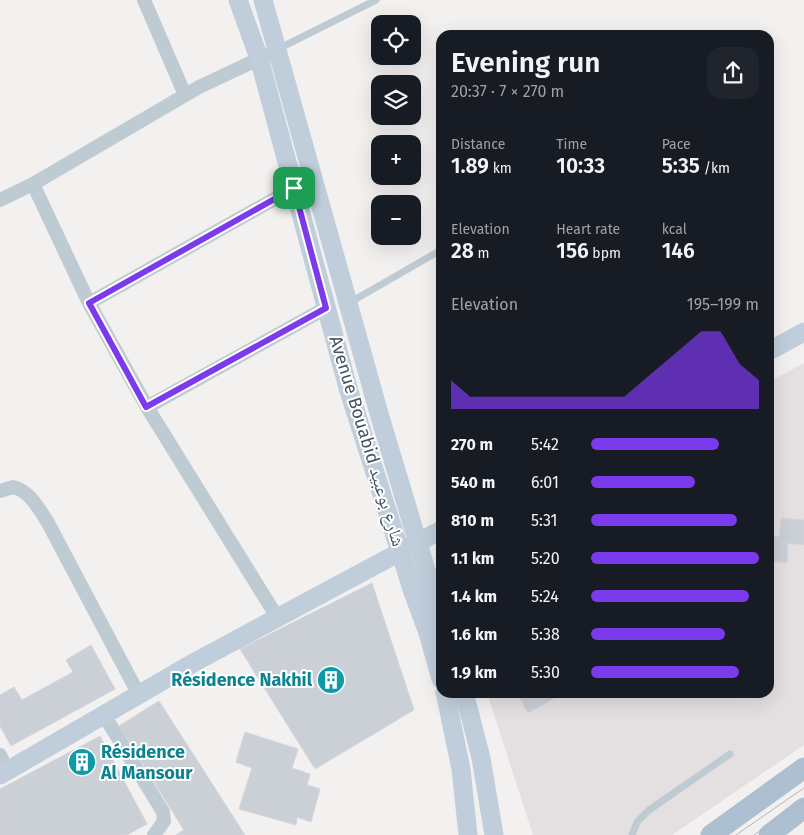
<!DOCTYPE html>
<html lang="en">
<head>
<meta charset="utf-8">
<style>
  :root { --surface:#171b24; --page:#20242c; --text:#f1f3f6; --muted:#9ea1a6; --accent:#7c3aed }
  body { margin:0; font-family:"Fira Sans","Noto Naskh Arabic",sans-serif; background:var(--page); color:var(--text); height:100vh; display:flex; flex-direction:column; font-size:19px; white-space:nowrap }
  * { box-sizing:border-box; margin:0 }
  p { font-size:16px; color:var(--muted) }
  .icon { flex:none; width:28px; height:28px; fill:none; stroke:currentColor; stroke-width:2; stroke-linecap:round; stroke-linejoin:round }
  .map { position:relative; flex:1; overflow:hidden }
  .side { position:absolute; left:436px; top:30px; width:338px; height:668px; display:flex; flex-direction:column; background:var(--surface); border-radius:15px; box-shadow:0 5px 20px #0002 }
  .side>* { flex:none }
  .tools { position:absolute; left:371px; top:15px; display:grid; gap:10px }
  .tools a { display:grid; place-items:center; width:50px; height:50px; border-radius:10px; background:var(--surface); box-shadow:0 5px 20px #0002; font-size:25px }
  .pin { position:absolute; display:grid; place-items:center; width:42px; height:42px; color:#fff; margin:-21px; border-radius:10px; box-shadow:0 2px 8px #0006 }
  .round { display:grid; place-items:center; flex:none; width:52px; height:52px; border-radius:15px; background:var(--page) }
  .overview { display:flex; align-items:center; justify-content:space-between; height:85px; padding:0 15px }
  h1 { font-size:28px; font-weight:600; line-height:38px }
  .figures { display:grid; grid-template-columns:repeat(3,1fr); gap:8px; height:85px; padding:5px 15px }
  .figures div { display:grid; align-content:center }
  .figures b { font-size:21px; font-weight:600 }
  .figures small { font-size:14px; font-weight:400 }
  .figures p { font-size:14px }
  .chart { height:140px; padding:10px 15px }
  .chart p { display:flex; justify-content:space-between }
  .chart svg { width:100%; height:90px; margin-top:5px; fill:var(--accent); opacity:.7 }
  ul { padding:0 15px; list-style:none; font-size:16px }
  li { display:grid; grid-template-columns:80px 60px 1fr; align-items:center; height:38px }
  li i { height:12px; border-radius:6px; background:var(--accent) }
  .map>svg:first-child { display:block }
  .education { fill:#e4e0e2 }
  .building { fill:#cbcfd6; stroke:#d3d6dc }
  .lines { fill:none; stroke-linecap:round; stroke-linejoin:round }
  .lane { stroke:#bfcbd3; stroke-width:7 }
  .street { stroke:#bfcbd3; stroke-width:14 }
  .secondary { stroke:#c0cedb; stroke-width:19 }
  .primary { stroke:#acc0d2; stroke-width:21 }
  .tram { stroke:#b1b5bb; stroke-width:1 }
  .route-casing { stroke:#fff; stroke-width:10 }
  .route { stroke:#7c3aed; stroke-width:6 }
  .labels { text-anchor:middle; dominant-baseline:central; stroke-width:4; stroke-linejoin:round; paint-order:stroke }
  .street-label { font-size:18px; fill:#455460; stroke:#fff }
  .culture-label { font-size:18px; font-weight:bold; fill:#0d838f; stroke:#fff; text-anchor:end }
</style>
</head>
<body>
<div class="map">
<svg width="804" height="835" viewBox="0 0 804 835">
  <rect width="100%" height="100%" fill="#f3f0f0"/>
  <path class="education" d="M804,363v382l-132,90h-139l-46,-142 282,-1v-310z"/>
  <path class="building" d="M781,518l23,2v25l-16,-2 -1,20 -18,-2v-25l10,1z
    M372,583l42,127 -99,59 -75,-120z
    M91,645l24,44 -104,57 -11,-20v-31l14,-8 8,13 51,-28 -7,-12z
    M516,692h49l-37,21z
    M159,701l86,134h-69l8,-5 -65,-104z
    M245,732l53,17 -6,19 18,6 -3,11 13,4 -9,33 -14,-5 -1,8 -57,-16 13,-41 -16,-6z
    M100,736l47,88 -20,11h-127v-46z"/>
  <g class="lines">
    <path class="lane" d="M278,49l98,-49
      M349,303l92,-53
      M632,835l5,-13 12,-12 81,-56"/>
    <path class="street" d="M144,0l41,95
      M33,184l56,119 58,104 130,210
      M0,200l33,-16 166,-97 68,-32
      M89,303l205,-115
      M147,407l179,-99
      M0,491l13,-4c17,4 25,21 34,34l92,174
      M104,715l59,97 1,9 -10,14
      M0,755l8,16"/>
    <path class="secondary" d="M238,0l21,58 89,330 65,204 15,41 13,46
      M263,0l117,417 61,203
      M769,351l35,-19
      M445,692l16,77 7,66
      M464,692l17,66 13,77
      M0,775l195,-113 246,-132"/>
    <path class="primary" d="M711,835l93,-67
      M769,835l35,-27"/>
    <path class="tram" d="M736,835l68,-47
      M754,835l50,-34"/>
  </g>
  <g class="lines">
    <defs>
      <path id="route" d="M294,188l32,120 -180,99 -57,-104z"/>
    </defs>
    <use href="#route" class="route-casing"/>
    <use href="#route" class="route"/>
  </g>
  <defs>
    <symbol id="building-disc" viewBox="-11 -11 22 22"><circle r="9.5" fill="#0f9aa8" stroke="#fff"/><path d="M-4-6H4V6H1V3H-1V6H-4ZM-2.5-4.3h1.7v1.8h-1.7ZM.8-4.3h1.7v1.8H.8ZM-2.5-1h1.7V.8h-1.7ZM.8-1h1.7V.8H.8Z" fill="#fff"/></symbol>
  </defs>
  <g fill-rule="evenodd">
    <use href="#building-disc" x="315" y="664" width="32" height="32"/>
    <use href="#building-disc" x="66" y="746" width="32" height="32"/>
  </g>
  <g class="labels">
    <g class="street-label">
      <text transform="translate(367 441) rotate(73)">Avenue Bouabid شارع بوعبيد</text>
    </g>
    <g class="culture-label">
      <text x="312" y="680">Résidence Nakhil</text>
      <text x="101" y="752" text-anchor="start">Résidence<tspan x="101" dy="21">Al Mansour</tspan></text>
    </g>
  </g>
</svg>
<div class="tools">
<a><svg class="icon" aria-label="locate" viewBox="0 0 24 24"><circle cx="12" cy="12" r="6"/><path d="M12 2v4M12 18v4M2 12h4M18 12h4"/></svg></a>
<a><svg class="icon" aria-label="layers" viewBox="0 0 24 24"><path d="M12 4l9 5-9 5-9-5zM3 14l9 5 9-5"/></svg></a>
<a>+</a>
<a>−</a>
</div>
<div class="pin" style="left:294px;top:188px;background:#1e9e55"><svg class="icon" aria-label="arrive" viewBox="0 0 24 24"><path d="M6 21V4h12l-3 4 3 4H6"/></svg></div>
<section class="side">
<div class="overview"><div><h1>Evening run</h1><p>20:37 · 7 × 270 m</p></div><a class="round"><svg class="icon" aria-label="share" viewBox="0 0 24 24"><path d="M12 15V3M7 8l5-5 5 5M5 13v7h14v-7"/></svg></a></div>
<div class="figures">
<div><p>Distance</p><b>1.89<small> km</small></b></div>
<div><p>Time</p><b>10:33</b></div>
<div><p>Pace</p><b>5:35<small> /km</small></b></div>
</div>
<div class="figures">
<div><p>Elevation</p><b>28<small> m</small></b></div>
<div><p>Heart rate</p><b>156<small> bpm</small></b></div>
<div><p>kcal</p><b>146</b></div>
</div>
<div class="chart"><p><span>Elevation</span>195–199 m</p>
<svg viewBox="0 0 160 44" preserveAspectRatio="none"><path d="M0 44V30L10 38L20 38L30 38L40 38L50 38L60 38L70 38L80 38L90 38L100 30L110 22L120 14L130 6L140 6L150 22L160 30V44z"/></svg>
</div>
<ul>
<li><b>270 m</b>5:42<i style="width:76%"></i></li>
<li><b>540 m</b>6:01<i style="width:62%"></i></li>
<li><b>810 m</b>5:31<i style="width:87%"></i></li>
<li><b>1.1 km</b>5:20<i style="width:100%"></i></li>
<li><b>1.4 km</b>5:24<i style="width:94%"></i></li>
<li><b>1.6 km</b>5:38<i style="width:80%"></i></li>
<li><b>1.9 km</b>5:30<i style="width:88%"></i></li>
</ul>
</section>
</div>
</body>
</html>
